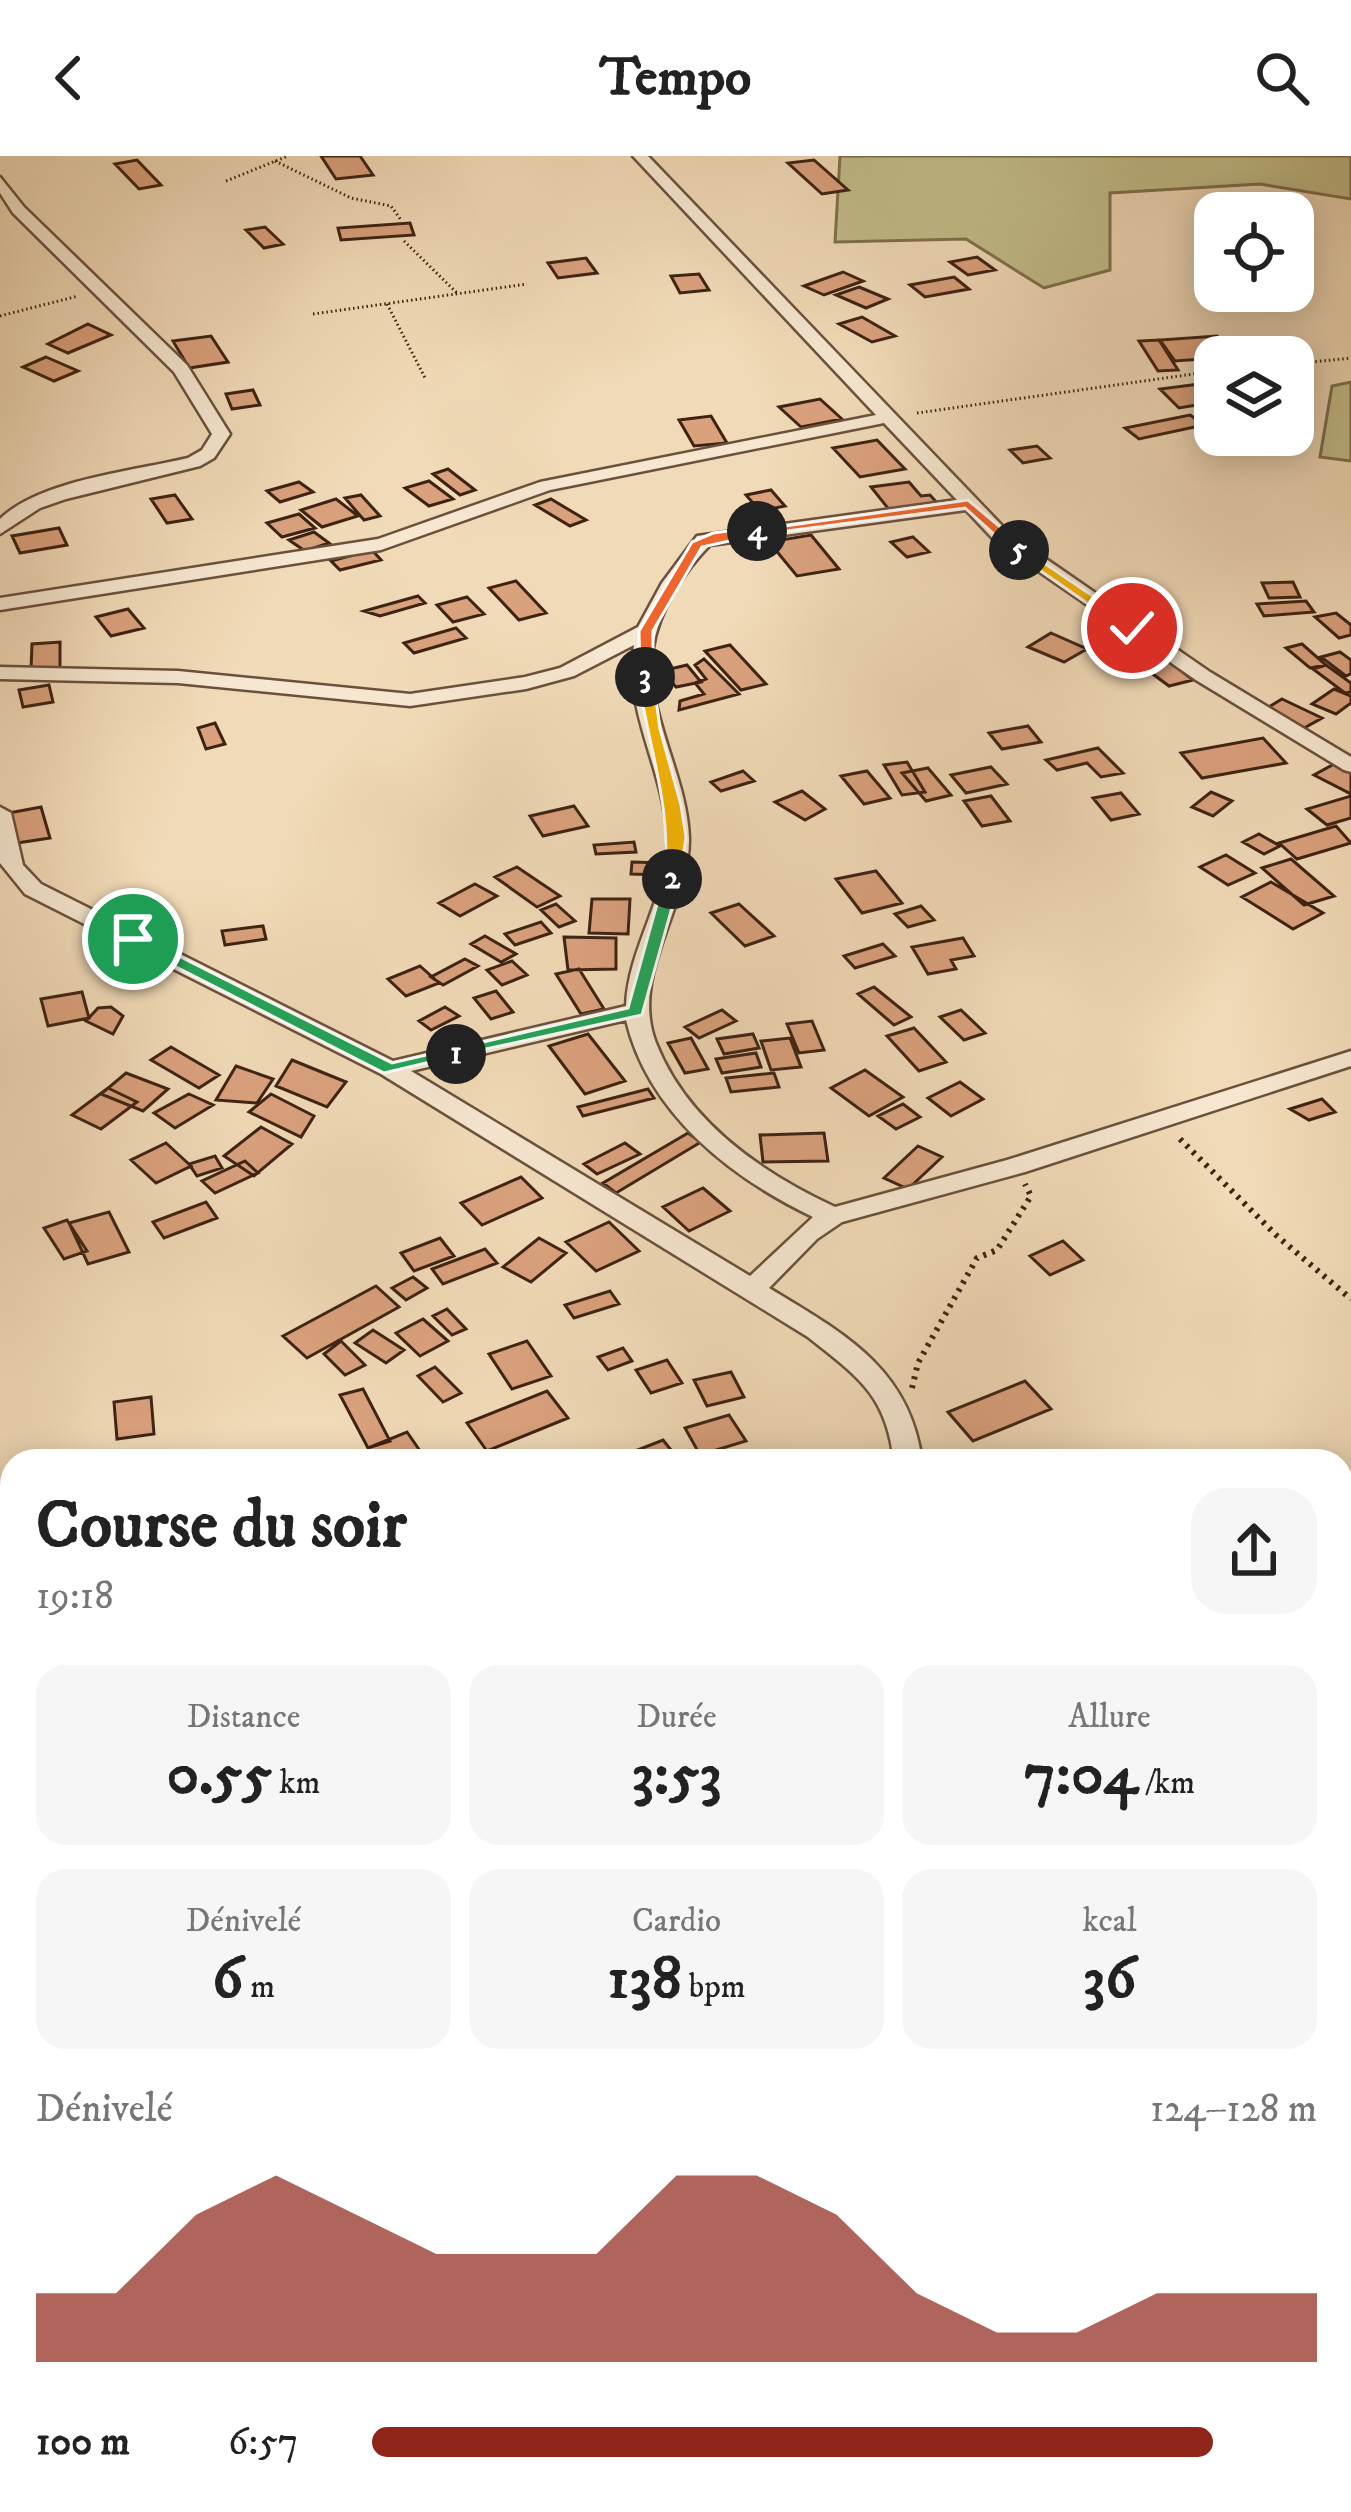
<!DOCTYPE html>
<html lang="fr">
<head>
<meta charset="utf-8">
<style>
  :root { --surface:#fff; --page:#f6f6f6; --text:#222; --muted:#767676; --accent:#8f2418 }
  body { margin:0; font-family:"IM FELL DW Pica",serif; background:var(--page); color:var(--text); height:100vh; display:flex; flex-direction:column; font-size:45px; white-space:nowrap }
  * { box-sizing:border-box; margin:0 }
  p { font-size:39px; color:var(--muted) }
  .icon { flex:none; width:66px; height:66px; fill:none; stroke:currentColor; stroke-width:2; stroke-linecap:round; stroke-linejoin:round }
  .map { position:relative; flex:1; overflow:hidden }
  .details { position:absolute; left:0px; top:1293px; width:1353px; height:1065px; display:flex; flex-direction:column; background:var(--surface); border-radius:36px 36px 0 0; box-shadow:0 6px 30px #0003 }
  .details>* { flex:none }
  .tools { position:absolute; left:1194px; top:36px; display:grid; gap:24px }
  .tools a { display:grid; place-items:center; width:120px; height:120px; border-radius:24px; background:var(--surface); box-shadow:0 6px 30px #0003; font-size:60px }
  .pin { position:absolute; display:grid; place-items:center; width:102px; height:102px; color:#fff; margin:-51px; border:6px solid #fff; border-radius:50%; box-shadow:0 3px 12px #0007 }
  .km { position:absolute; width:60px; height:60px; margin:-30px; border-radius:50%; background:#222; color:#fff; font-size:33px; line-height:60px; text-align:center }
  .round { display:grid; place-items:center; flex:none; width:126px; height:126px; border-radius:36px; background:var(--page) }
  .overview { display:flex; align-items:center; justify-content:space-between; height:204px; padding:0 36px }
  h1 { font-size:66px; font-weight:800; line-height:90px }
  .figures { display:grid; grid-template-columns:repeat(3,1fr); gap:18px; height:204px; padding:12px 36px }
  .figures div { display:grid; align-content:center; border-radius:30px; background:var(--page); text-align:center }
  .figures b { font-size:60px; font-weight:800 }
  .figures small { font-size:33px; font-weight:400 }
  .figures p { font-size:33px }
  .chart { height:336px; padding:24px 36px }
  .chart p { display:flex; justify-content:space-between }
  .chart svg { width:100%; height:216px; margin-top:12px; fill:var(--accent); opacity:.7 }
  ul { padding:0 36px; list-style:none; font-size:39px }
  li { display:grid; grid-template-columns:192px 144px 1fr; align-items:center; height:90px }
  li i { height:30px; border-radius:15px; background:var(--accent) }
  header { display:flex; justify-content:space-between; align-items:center; height:156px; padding:0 36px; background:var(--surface); font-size:54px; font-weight:800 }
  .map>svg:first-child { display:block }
  .green { fill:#c2bd89; stroke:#80704e; stroke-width:3 }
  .building { fill:#daa17d; stroke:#3e2314; stroke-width:3 }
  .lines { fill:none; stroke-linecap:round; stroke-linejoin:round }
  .minor-casing { stroke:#6b513d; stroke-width:5 }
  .path-far2 { stroke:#3e2314; stroke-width:3; stroke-dasharray:1.5 3; stroke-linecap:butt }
  .path-far1 { stroke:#3e2314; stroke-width:6; stroke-dasharray:3 6; stroke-linecap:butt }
  .path { stroke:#3e2314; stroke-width:8; stroke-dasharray:4.5 8; stroke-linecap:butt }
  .minor { fill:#f6e7d0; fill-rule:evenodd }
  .split-1 { fill:#22a559; stroke:#fff; stroke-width:3 }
  .split-2 { fill:#22a559; stroke:#fff; stroke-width:3 }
  .split-3 { fill:#f5b400; stroke:#fff; stroke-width:3 }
  .split-4 { fill:#f0652b; stroke:#fff; stroke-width:3 }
  .split-5 { fill:#f0652b; stroke:#fff; stroke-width:3 }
  .split-6 { fill:#f5b400; stroke:#fff; stroke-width:3 }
</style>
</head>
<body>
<header><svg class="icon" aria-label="back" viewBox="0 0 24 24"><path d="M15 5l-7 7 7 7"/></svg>Tempo<svg class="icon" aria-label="search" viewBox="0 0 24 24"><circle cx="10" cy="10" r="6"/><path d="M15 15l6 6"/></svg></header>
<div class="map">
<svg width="1351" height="2356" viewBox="0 0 1351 2356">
  <rect width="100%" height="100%" fill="#f1dab7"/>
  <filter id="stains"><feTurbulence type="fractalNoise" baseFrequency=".00167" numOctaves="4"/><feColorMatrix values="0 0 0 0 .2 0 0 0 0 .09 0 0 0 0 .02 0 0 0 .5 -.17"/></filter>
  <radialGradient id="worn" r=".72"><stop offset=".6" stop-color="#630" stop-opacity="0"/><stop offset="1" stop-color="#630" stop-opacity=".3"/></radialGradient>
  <path class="green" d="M840,0h511v43l-91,-15 -150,9v77l-66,18 -78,-49 -131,3z
    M1351,226v79l-31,-4 12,-71z"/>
  <path class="building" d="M321,0h39l13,19 -37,4z
    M137,4l24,25 -22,4 -24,-25z
    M814,4l34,30 -26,4 -34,-31z
    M410,67l4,12 -73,5 -3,-12z
    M265,71l18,17 -19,4 -18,-18z
    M977,101l18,13 -27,5 -18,-13z
    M586,102l11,15 -39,5 -10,-15z
    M843,116l20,9 -39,14 -20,-9z
    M699,118l10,16 -29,3 -9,-17z
    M954,121l15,12 -44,8 -15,-12z
    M859,131l29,12 -22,9 -30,-13z
    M862,161l33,19 -23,6 -33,-18z
    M88,168l23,11 -43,18 -20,-9z
    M211,180l17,26 -39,6 -16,-27z
    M1217,180l16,21 -58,4 -15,-21z
    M1159,184l19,30 -20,1 -19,-30z
    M46,201l32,14 -24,10 -31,-14z
    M1215,226v20l-36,6 -19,-19z
    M253,234l7,15 -28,4 -6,-15z
    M820,243l22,20 -41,8 -22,-20z
    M1190,259l14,10 -65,14 -14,-11z
    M711,260l16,27 -33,3 -15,-26z
    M877,284l28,29 -45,8 -27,-29z
    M1037,290l13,12 -27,5 -13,-13z
    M448,313l27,21 -15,5 -27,-21z
    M429,325l24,18 -24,7 -24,-18z
    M299,326l14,10 -33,10 -13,-11z
    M909,326l12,14 9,-1 9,10 -48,7 -20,-25z
    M771,334l14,16 -25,5 -14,-16z
    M175,339l17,24 -25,4 -16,-24z
    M361,339l19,21 -16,4 -19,-22z
    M336,343l22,17 -36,11 -21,-17z
    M551,343l35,21 -16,6 -35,-21z
    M299,358l16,14 -33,9 -15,-14z
    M59,372l8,17 -47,8 -8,-17z
    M314,376l15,11 -24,8 -16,-11z
    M811,379l28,34 -42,7 -28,-34z
    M913,381l16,15 -22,5 -16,-15z
    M372,394l9,10 -41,10 -9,-9z
    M516,425l30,32 -27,7 -30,-32z
    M1293,426l7,15 -31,1 -7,-15z
    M418,440l7,7 -45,13 -16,-5z
    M467,441l17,17 -31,8 -16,-17z
    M1306,445l8,11 -50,4 -7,-12z
    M128,453l16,19 -33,8 -15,-19z
    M1336,457l15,12v10l-12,3 -24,-21z
    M456,472l10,10 -52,15 -10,-10z
    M1051,477l36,16 -23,13 -36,-15z
    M60,486v26l-29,2 1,-26z
    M1302,488l24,21 -16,3 -24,-20z
    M730,489l36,39 -25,6 -36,-39z
    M1340,496l11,8v14l-5,2 -25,-19z
    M1162,500l31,24 -24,6 -31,-23z
    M704,503l35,35 -60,16 1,-9 24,-7 -9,-11 11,-4 -11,-14z
    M687,509l14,17 -25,5 -14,-16z
    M1326,509l25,18v9l-6,1 -32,-24z
    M49,529l4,17 -30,5 -4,-17z
    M1334,533l17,7v7l-15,11 -24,-10z
    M1282,543l40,19 -18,10 -40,-18z
    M215,567l10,21 -19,5 -8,-21z
    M1028,570l13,16 -39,7 -13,-16z
    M1263,582l23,25 -84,15 -21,-25z
    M1098,592l25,25 -22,4 -14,-14 -30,7 -11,-10z
    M907,606l18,30 -23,3 -18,-30z
    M1336,607l15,7v24l-37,-19z
    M991,611l16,17 -41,9 -15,-18z
    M928,612l23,27 -25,6 -24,-28z
    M743,615l11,10 -33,10 -10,-9z
    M867,615l23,27 -26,6 -23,-28z
    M802,635l23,18 -20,11 -30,-18z
    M1211,636l21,9 -19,15 -21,-9z
    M1121,637l18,21 -28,6 -18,-22z
    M991,640l19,25 -28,5 -18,-25z
    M1351,640v22l-24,7 -20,-16z
    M574,650l14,20 -45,10 -13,-20z
    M41,651l9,31 -33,5 -8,-30z
    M1336,670l15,17 -54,16 -18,-16z
    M1259,678l21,12 -16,8 -21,-12z
    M634,686l2,10 -40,2 -2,-9z
    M1226,699l29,18 -27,12 -28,-18z
    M1291,703l43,37 -30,9 -42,-37z
    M632,706l32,1 -1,12 -32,-1z
    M517,711l43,29 -23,11 -42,-30z
    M876,715l26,32 -40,10 -26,-34z
    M1271,726l52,31 -30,16 -51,-32z
    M475,728l22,12 -37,20 -21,-13z
    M592,743h38l-2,35 -39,-1z
    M556,748l19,17 -16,6 -18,-17z
    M739,748l35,32 -29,10 -34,-33z
    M921,750l13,14 -26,7 -13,-13z
    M541,766l10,11 -36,12 -10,-11z
    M263,770l3,13 -41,6 -3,-14z
    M485,780l31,18 -15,8 -30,-18z
    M564,781l52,1v31l-48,1z
    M963,782l11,18 -23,4 5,9 -28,5 -16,-27z
    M883,788l12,12 -40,12 -11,-12z
    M465,803l13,7 -35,19 -12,-8z
    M512,805l15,14 -25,10 -15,-15z
    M420,810l19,17 -33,13 -18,-17z
    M579,813l25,40 -23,5 -25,-40z
    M874,831l37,30 -17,8 -36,-31z
    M496,835l17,21 -22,7 -17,-21z
    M82,836l7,26 -41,8 -7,-27z
    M111,851l12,9 -10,18 -27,-13 12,-13z
    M445,851l14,9 -28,14 -12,-9z
    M722,854l14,11 -37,17 -14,-11z
    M961,854l24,23 -21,7 -24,-23z
    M812,865l12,29 -25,3 -12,-29z
    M914,872l32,34 -27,9 -32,-35z
    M588,878l37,47 -40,13 -36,-48z
    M753,878l6,14 -35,6 -7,-15z
    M691,882l17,31 -23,4 -17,-30z
    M790,882l11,29 -30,3 -10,-29z
    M171,891l48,28 -20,13 -48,-28z
    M756,897l5,14 -39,6 -6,-14z
    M292,904l54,22 -19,25 -51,-21z
    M236,910l37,13 -16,24 -41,-3z
    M865,914l38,27 -34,19 -38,-28z
    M126,917l42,16 -25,22 -42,-17z
    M774,917l5,14 -48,5 -5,-14z
    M960,926l23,17 -32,17 -23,-18z
    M108,932l29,14 -36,27 -29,-14z
    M648,933l6,9 -71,18 -5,-9z
    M189,938l24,11 -38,23 -21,-15z
    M271,938l43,22 -13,21 -52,-25z
    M1322,943l13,13 -26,8 -19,-11z
    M903,948l17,13 -24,12 -18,-13z
    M261,971l31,17 -38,32 -30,-20z
    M688,977l13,9 -85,51 -13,-10z
    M824,977l4,28 -65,1 -3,-27z
    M166,987l25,23 -35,17 -25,-23z
    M625,987l15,11 -43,20 -13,-10z
    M918,990l24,11 -34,32 -24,-11z
    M215,1000l7,12 -25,8 -8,-12z
    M245,1005l13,12 -43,20 -13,-12z
    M521,1021l21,21 -60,27 -21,-22z
    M703,1032l27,23 -41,20 -26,-24z
    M206,1046l11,16 -53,20 -11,-16z
    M109,1056l20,40 -41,12 -19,-41z
    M67,1064l20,31 -23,8 -20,-31z
    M609,1066l30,29 -43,20 -30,-29z
    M440,1082l14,18 -40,15 -13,-18z
    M539,1082l27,15 -35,29 -28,-15z
    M1063,1085l20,19 -33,15 -20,-19z
    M485,1093l12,14 -54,21 -11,-15z
    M413,1121l14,11 -21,12 -14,-12z
    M376,1130l23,21 -92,51 -24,-22z
    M610,1135l9,13 -45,14 -9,-13z
    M447,1153l19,20 -14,6 -19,-19z
    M423,1163l25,22 -28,15 -24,-23z
    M373,1174l31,20 -18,13 -31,-20z
    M341,1185l24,24 -20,10 -21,-21z
    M527,1185l24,35 -39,13 -23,-35z
    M623,1192l9,13 -24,9 -10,-13z
    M667,1204l15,23 -31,10 -15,-23z
    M435,1211l26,26 -18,9 -25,-26z
    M731,1216l13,25 -37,9 -13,-26z
    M1025,1225l26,28 -78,32 -25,-29z
    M363,1233l27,52 -22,7 -28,-53z
    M547,1235l21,27 -81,33 -20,-28z
    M151,1241l3,37 -37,5 -3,-37z
    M729,1259l17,26 -46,14 -15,-27z
    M407,1276l20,29h-50l-9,-13z
    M663,1284l12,15 -15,6h-30l-5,-6z
    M310,2346h78l-14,10h-59z
    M408,2346h43l2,10h-43z
    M579,2346h44l2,10h-45z"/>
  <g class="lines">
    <defs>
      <path id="minor" d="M633,0h15l362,378 200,138 141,85v15l-7,-2 -148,-90 -200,-138 -30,-32 -256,35c-26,26 -52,67 -57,103 -9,65 34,126 36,190 1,69 -60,136 -33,205 31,79 106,130 179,164l172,-47 344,-109v15l-326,106 -183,50 -25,17 -48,49c74,45 141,80 153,173h-28c-8,-67 -36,-84 -86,-124l-427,-263 -356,-180 -25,-31v-56l11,6 12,52 18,19 352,177 233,-55c2,-59 43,-111 41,-170 -2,-64 -44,-126 -33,-191l-60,31 -48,13 -116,17 -232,-23 -178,-4v-12l178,4 232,23 115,-17 35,-9 78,-41 24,-44 35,-47 260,-36 -73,-77 -334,67 -169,60 -381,60v-12l378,-59 162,-57 336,-67zM626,864c22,93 105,158 187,197l-63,59 -339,-205z
        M0,21l24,30 163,158 43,69 -16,24 -14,8 -134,33 -26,9 -40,26v-15c40,-39 134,-48 188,-61l14,-8 10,-16 -38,-62 -161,-159 -13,-20z
        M1351,2146v39l-10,4v-39z
        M1341,2315l10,4v37h-20l-5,-10h15z
        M1066,2346h46l-4,10h-46z"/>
    </defs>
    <use href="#minor" class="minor-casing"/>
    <path class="path-far2" d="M275,5l76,37 40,8 10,14
      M226,25l62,-25
      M404,85l54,53
      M387,148l38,74
      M313,158l214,-30
      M0,160l78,-20
      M1293,208l58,-6
      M917,257l298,-42"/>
    <path class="path-far1" d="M1180,983l97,97 74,63
      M912,1232l6,-25 59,-105 20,-8 34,-54 -6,-12"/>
    <path class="path" d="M0,1803l12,95
      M52,2346v10"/>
    <use href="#minor" class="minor"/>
  </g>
  <path class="split-1" d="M127,780h12l253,127 64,-15 8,6 -80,19 -257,-131z"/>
  <path class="split-2" d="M672,719l8,4 -38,136 -193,42v-7l179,-42 36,-129z"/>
  <path class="split-3" d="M645,516l8,5 7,52 21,76 5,32 -6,42 -8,5 -8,-5c9,-70 -16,-133 -26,-202z"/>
  <path class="split-4" d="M757,371l4,7 -59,13 -49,84v46l-13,3 -1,-49 53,-89 21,-9z"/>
  <path class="split-5" d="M968,344l56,47v6h-9l-50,-45 -208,27 -7,-4z"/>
  <path class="split-6" d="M1019,390l118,80v5h-10l-112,-78z"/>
  <rect width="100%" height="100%" filter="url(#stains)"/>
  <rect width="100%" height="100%" fill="url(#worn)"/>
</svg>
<div class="tools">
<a><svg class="icon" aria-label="locate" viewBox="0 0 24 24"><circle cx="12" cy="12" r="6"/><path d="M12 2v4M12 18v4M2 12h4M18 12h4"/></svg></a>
<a><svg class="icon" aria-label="layers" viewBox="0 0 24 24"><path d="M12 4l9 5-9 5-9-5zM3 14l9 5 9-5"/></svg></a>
</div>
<div class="pin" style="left:133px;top:783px;background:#1e9e55"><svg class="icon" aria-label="arrive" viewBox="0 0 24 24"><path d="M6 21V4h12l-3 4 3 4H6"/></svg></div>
<div class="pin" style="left:1132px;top:472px;background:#d93025"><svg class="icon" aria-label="check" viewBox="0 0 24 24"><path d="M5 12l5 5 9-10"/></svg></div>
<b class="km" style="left:456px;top:898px">1</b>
<b class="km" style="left:672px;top:723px">2</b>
<b class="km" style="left:645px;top:521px">3</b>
<b class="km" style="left:757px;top:375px">4</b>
<b class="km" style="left:1019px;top:394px">5</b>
<section class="details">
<div class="overview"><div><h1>Course du soir</h1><p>19:18</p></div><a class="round"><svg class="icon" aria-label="share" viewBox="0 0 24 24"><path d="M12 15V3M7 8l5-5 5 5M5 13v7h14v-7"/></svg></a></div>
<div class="figures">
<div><p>Distance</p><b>0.55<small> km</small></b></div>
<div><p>Durée</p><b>3:53</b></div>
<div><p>Allure</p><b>7:04<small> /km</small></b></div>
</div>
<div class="figures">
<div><p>Dénivelé</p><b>6<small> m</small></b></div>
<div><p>Cardio</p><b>138<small> bpm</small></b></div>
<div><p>kcal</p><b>36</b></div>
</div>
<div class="chart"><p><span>Dénivelé</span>124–128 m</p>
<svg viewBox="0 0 160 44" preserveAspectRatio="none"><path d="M0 44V30L10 30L20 14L30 6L40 14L50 22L60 22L70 22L80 6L90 6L100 14L110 30L120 38L130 38L140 30L150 30L160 30V44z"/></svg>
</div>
<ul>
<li><b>100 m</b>6:57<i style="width:89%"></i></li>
</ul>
</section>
</div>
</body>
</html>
